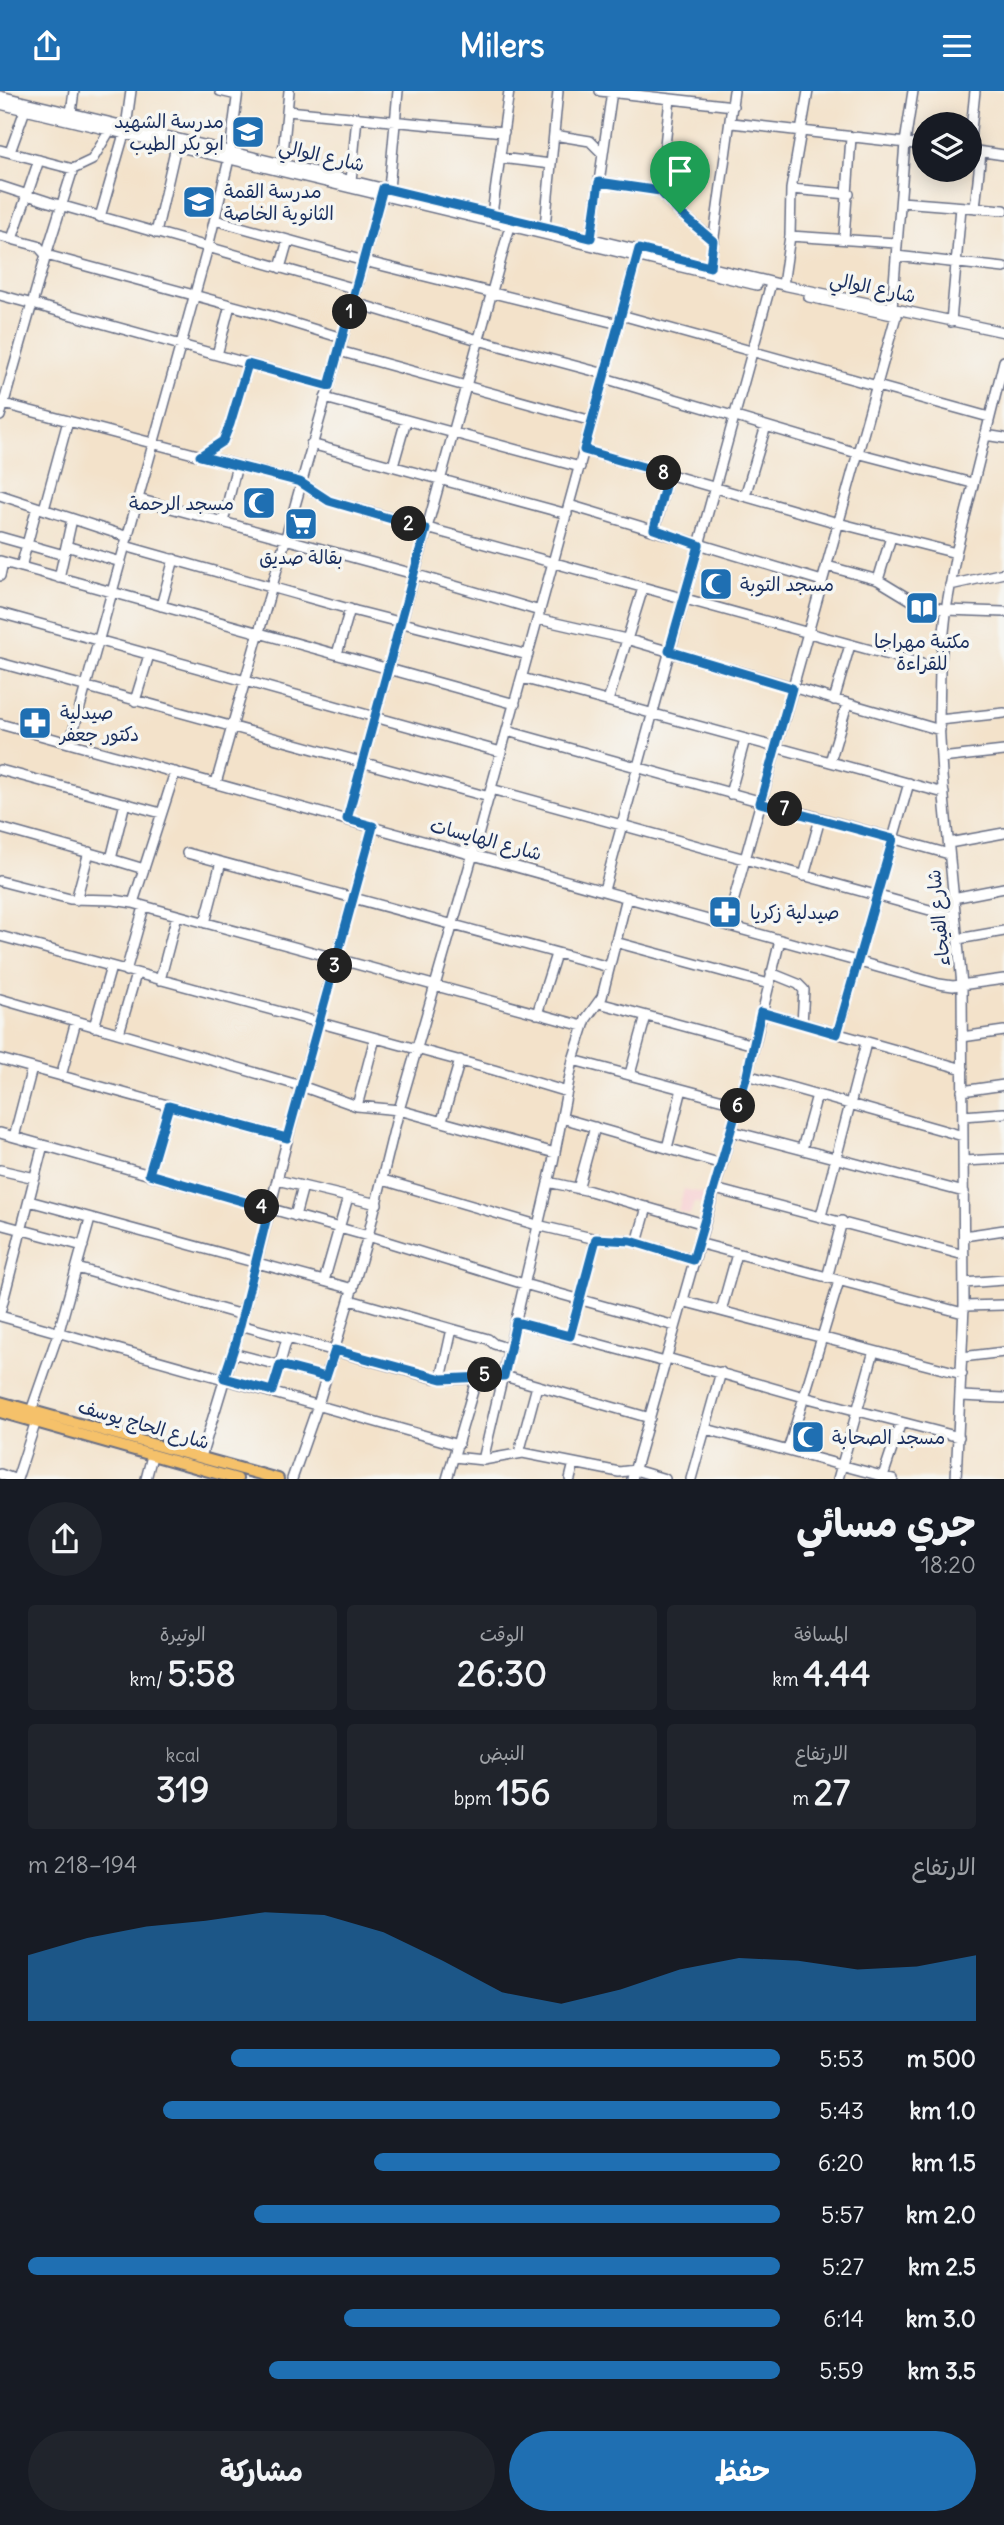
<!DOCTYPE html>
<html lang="ar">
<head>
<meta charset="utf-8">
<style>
  :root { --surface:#171b24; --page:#20242c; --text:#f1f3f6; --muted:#9ea1a6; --accent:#1f6fb2 }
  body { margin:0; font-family:Delius,"Playpen Sans Arabic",sans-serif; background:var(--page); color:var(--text); direction:rtl; height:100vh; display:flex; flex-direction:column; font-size:26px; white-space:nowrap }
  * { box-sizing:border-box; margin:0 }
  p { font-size:23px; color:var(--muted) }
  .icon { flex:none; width:38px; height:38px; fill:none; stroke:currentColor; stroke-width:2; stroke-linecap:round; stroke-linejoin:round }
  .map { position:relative; height:1388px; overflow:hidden; direction:ltr }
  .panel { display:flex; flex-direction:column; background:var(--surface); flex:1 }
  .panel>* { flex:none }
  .controls { position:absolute; left:912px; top:21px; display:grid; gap:14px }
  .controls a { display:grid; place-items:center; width:70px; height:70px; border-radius:50%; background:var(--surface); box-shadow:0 4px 18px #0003; font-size:35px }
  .pin { position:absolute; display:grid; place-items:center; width:60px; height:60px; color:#fff; margin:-72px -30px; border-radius:50% 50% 50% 0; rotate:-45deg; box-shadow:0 0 7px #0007 }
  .pin .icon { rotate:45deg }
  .km { position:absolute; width:35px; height:35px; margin:-18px; border-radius:50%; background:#222; color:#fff; font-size:19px; line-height:35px; text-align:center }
  .round { display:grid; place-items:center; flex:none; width:74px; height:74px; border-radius:37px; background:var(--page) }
  .overview { display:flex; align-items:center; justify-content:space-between; height:119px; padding:0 28px }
  h1 { font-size:38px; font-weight:700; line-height:52px }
  .metrics { display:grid; grid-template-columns:repeat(3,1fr); gap:10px; height:119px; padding:7px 28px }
  .metrics div { display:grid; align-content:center; border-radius:7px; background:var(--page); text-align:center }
  .metrics b { font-size:35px; font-weight:700 }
  .metrics small { font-size:19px; font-weight:400 }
  .metrics p { font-size:19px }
  .chart { height:196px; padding:14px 28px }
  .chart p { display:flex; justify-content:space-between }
  .chart svg { width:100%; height:126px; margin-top:7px; fill:var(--accent); opacity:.7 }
  .cta { display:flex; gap:14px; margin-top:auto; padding:14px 28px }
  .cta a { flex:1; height:80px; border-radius:42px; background:var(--accent); color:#fff; font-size:28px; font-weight:700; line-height:80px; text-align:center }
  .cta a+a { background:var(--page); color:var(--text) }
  ul { padding:0 28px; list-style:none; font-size:23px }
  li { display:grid; grid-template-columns:112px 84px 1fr; align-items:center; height:52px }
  li i { height:18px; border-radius:9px; background:var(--accent) }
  header { display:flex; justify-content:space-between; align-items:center; height:91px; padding:0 28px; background:var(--accent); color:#fff; font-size:32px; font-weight:700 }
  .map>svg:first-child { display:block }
  .built { fill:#f7cfd1 }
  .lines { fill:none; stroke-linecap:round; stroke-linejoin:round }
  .minor-casing { stroke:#676e84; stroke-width:12 }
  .major-casing { stroke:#676e84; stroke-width:14 }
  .minor { stroke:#fff; stroke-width:9 }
  .major { stroke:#f5c16b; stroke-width:10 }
  .route-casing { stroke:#fff; stroke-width:14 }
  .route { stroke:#1f6fb2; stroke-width:9 }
  .labels { text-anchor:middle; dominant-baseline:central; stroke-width:7; stroke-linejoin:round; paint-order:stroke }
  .poi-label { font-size:19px; fill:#1b2f5e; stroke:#f6f6f2; text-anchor:start }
  .street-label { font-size:19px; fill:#1b2f5e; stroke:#f6f6f2 }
</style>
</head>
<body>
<header><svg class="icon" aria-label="menu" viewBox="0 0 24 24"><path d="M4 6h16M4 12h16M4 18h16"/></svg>Milers<svg class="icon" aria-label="share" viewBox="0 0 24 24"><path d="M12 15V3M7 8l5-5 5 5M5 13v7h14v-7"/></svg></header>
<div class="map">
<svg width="1004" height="1388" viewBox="0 0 1004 1388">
  <rect width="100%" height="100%" fill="#f6f6f2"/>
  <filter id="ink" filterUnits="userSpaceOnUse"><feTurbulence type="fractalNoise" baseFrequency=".0143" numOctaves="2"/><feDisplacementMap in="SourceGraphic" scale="14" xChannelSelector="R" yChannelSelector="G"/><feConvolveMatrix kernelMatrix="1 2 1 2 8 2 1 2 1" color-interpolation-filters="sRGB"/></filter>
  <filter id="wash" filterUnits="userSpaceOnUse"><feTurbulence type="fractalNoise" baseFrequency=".00686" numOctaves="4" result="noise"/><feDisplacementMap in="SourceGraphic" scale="28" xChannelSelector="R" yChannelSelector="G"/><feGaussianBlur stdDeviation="1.57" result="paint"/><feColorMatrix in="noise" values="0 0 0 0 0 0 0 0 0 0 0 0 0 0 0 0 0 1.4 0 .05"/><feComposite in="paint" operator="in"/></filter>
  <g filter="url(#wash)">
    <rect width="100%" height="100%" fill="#f3e2ca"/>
    <path class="built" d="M684,1098l21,5 -3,10 -8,-2 -4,13 -12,-4z"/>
  </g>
  <g filter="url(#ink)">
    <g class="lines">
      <defs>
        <path id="minor" d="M220,0l17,4
          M600,0l133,15
          M0,5l783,189 221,47
          M670,8l-10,92 20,22 34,28
          M0,13l757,181
          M288,20l216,21
          M71,22l3,-22
          M732,32l192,22
          M126,36l5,-36
          M554,44l36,6 13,13
          M970,49l5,-49
          M0,59l73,19 19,-9 18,-30
          M970,59l34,5
          M230,60l8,-60
          M10,61l15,-42
          M500,67l51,6
          M282,73l7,-73
          M351,90l6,-64
          M599,91l61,9
          M0,95l49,16 307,87
          M389,98l9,-98
          M791,98l58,5
          M901,111l103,8
          M975,117l6,-56
          M492,123l17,-123
          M100,126l24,-83
          M215,129l149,41 255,63
          M545,136l13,-136
          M156,142l20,-87
          M0,145l38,10 8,9 221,60 75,23
          M790,145l106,7
          M591,147l21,-147
          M844,147l7,-101
          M12,148l27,-79
          M896,165l108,12
          M710,175l24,-175
          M280,177l8,-28
          M783,194l7,-49 1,-47 17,-98
          M0,204l329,91
          M809,206l88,19
          M352,211l126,38 127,34
          M892,218l13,-166 8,-52
          M621,224l368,102
          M951,231l10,-115
          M339,260l253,70
          M217,264l13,-50
          M604,287l253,75 115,30
          M325,307l255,69
          M4,313l296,78 29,19 611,168
          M0,325l46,-161 27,-86
          M985,344l19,3
          M311,353l256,70
          M584,359l254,73 118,30
          M200,365l23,-15 7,-17 18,-60
          M393,375l13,-46
          M0,404l128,42
          M745,405l21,-70
          M138,408l276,75 126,37
          M569,414l253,76
          M44,418l24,-88
          M223,431l14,-57
          M655,438l13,-55
          M0,446l64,18
          M66,455l55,16
          M125,455l231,65 172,44
          M0,470l515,143
          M827,475l51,14 33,20 35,10 58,2
          M21,476l16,-60
          M0,485l3,-14
          M59,487l13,-59
          M878,489l13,-43
          M950,494l54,-12
          M161,515l13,-47
          M0,522l501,139
          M538,528l88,20 314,91
          M337,563l13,-45
          M0,572l489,134
          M522,587l422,115
          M834,609l16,-55
          M135,610l14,-46
          M608,610l35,-113
          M939,629l65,-7
          M0,633l939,260 14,2 51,-7
          M507,640l442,123
          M70,652l138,-496 21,-88
          M941,667l63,-7
          M830,671l17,-58
          M0,679l161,43
          M216,692l123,-432 43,-159
          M491,698l464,128
          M730,703l15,-55
          M347,728l163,-593
          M0,737l111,31 14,-56
          M949,752l55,-10
          M187,762l422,114
          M111,768l33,10
          M804,785l16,-57
          M0,790l70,18 44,1 19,3 450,123
          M604,799l166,-603
          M953,807l51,-10
          M76,809l13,-48
          M133,812l42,-131
          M205,832l16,-61
          M727,833l169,-608
          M0,845l494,134 73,22
          M958,848l46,-8
          M615,851l154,42
          M126,880l18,-64
          M771,882l27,11 6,6 -2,34
          M160,889l17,-65
          M0,908l301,87 56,20 42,4 156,43
          M599,912l155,42
          M761,921l202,57
          M537,923l19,-60
          M94,936l17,-60
          M119,942l17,-59
          M837,943l72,-251
          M962,946l42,-6
          M0,968l287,79
          M573,969l165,44
          M630,983l16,-58
          M747,984l216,61
          M61,985l15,-55
          M962,1000l42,-6
          M357,1015l18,-68
          M963,1025l41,-3
          M562,1027l160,46
          M442,1030l18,-61
          M731,1040l233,61
          M0,1042l368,103 156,48 151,42
          M14,1046l18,-69
          M667,1057l15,-59
          M802,1058l15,-54
          M963,1070l41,-2
          M0,1079l35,8
          M149,1083l20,-68
          M277,1089l100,24
          M383,1089l154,45 59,14 35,2 62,19
          M548,1091l42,9 114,33
          M578,1098l17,-62
          M715,1098l249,66
          M29,1110l324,88
          M295,1125l8,-30
          M821,1125l45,-173
          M0,1133l83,22
          M964,1145l40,-6
          M637,1152l10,-36
          M698,1152l265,70
          M77,1177l165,47
          M827,1187l15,-57
          M324,1190l24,-84
          M964,1192l40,-3
          M350,1209l102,29 -11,50
          M682,1210l280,73
          M964,1215l40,-1
          M721,1220l16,-57
          M0,1222l43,-168
          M0,1225l458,129
          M516,1231l149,40
          M240,1234l194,53 23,1 47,-3 146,42
          M452,1238l36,10 6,5 16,5
          M570,1245l26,-97
          M232,1262l94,24
          M962,1266l42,-5
          M667,1267l137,39 155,40
          M272,1301l15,-54
          M961,1305l43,2
          M31,1320l28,-80 31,-112
          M706,1338l187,50
          M788,1359l51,-169
          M519,1362l18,-67
          M201,1366l34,-112 66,-259 72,-260
          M454,1366l29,3 40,-7 96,19 16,-2 30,9
          M483,1369l70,-298 20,-102 13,-41 16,-22 25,-100
          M0,1383l14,5
          M17,1388l20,-61
          M146,1388l6,-23
          M292,1388l26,-74 50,-169 31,-126 74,-256 166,-605
          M447,1388l30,-102
          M570,1388l4,-16
          M632,1388l115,-404 33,-135
          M691,1388l30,-107
          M838,1388l36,-128
          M882,1388l19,-57
          M956,1388l8,-173 -2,-321 -20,-209 -3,-56 1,-51 7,-65 9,-51 48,-192"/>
        <path id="major" d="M0,1311l278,77
          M0,1321l237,67"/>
      </defs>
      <use href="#minor" class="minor-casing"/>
      <use href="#major" class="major-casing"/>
      <use href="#minor" class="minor"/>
      <use href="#major" class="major"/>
    </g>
  </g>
  <g class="lines" filter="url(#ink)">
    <defs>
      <path id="route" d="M599,91l61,9 20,22 33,28 -3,26 -71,-18 -55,201 84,24 -14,55 45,16 -30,106 123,37 -32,115 133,36 -56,195 -76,-22 -14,63 -54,185 -62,-19 -35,-2 -26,97 -54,-14 -12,54 -62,3 -107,-29 -9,27 -46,-12 -8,26 -48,-13 11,-33 34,-136 -120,-35 20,-68 118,32 86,-312 -26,-7 79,-290 -97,-28 -29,-19 -100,-26 23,-15 7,-17 18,-60 81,22 54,-198 208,50z"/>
    </defs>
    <use href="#route" class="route-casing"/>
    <use href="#route" class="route"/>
  </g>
  <defs>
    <symbol id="school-square" viewBox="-11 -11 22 22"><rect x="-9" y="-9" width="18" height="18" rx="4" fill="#1f6fb2" stroke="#f6f6f2"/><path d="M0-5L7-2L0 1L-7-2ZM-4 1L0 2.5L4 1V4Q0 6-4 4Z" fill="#fff"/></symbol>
    <symbol id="mosque-square" viewBox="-11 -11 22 22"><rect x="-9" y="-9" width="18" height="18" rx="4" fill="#1f6fb2" stroke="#f6f6f2"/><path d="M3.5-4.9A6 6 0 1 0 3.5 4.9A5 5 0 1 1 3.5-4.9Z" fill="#fff"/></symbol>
    <symbol id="supermarket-square" viewBox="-11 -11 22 22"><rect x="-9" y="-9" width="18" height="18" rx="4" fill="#1f6fb2" stroke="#f6f6f2"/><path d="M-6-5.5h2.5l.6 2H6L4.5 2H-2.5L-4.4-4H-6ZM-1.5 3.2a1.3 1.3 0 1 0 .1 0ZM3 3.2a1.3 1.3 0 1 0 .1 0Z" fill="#fff"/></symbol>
    <symbol id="library-square" viewBox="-11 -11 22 22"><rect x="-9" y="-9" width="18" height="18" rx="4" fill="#1f6fb2" stroke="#f6f6f2"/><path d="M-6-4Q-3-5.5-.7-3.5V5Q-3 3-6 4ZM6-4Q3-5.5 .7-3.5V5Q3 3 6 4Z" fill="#fff"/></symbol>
    <symbol id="pharmacy-square" viewBox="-11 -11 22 22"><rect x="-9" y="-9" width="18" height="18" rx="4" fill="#1f6fb2" stroke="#f6f6f2"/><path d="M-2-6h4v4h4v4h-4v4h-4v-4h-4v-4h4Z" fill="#fff"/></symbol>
  </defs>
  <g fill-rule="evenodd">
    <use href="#school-square" x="229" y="22" width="38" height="38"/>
    <use href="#school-square" x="180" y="92" width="38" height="38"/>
    <use href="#mosque-square" x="240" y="393" width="38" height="38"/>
    <use href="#supermarket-square" x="282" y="414" width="38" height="38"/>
    <use href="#mosque-square" x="697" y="474" width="38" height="38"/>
    <use href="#library-square" x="903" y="498" width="38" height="38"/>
    <use href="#pharmacy-square" x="16" y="613" width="38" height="38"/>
    <use href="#pharmacy-square" x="706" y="802" width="38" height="38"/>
    <use href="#mosque-square" x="789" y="1327" width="38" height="38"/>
  </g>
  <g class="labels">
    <g class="poi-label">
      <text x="224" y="30" text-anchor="end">مدرسة الشهيد<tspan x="224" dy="22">ابو بكر الطيب</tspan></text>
      <text x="224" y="100">مدرسة القمة<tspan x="224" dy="22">الثانوية الخاصة</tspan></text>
      <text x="234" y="412" text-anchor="end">مسجد الرحمة</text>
      <text x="301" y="466" text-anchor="middle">بقالة صديق</text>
      <text x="740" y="493">مسجد التوبة</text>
      <text x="922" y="550" text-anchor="middle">مكتبة مهراجا<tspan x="922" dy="22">للقراءة</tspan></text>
      <text x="60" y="621">صيدلية<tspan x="60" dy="22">دكتور جعفر</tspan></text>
      <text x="750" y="821">صيدلية زكريا</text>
      <text x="832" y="1346">مسجد الصحابة</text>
    </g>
    <g class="street-label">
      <text transform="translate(322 64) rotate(13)">شارع الوالي</text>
      <text transform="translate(873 196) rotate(12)">شارع الوالي</text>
      <text transform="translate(486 748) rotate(15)">شارع الهايسات</text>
      <text transform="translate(938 827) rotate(-96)">شارع الفيحاء</text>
      <text transform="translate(144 1333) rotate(16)">شارع الحاج يوسف</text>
    </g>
  </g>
</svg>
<div class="controls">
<a><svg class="icon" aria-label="layers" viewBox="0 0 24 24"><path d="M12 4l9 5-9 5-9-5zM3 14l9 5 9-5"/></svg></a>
</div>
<div class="pin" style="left:680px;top:122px;background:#1e9e55"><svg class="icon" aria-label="arrive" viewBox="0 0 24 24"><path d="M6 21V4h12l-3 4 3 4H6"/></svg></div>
<b class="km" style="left:350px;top:221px">1</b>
<b class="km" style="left:409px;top:433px">2</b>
<b class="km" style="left:335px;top:875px">3</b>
<b class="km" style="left:262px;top:1116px">4</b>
<b class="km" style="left:485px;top:1284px">5</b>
<b class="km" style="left:738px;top:1015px">6</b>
<b class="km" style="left:785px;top:718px">7</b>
<b class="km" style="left:664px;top:382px">8</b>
</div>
<section class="panel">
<div class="overview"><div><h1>جري مسائي</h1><p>18:20</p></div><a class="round"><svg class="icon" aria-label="share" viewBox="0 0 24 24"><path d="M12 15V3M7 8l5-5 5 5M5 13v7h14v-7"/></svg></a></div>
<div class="metrics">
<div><p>المسافة</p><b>4.44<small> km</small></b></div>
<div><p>الوقت</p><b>26:30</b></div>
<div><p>الوتيرة</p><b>5:58<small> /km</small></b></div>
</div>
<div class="metrics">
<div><p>الارتفاع</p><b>27<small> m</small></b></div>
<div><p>النبض</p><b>156<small> bpm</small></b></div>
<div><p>kcal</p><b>319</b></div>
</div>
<div class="chart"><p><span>الارتفاع</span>194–218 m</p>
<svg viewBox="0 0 160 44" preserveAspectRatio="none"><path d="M0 44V21L10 15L20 11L30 9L40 6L50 7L60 13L70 23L80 34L90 38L100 33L110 26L120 22L130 23L140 26L150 25L160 21V44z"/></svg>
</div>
<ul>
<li><b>500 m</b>5:53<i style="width:73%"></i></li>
<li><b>1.0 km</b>5:43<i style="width:82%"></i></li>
<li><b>1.5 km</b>6:20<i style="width:54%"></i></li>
<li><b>2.0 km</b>5:57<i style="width:70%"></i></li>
<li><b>2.5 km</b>5:27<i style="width:100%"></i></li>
<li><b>3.0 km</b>6:14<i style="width:58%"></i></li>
<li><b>3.5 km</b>5:59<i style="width:68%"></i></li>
</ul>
<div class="cta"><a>حفظ</a><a>مشاركة</a></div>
</section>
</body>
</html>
